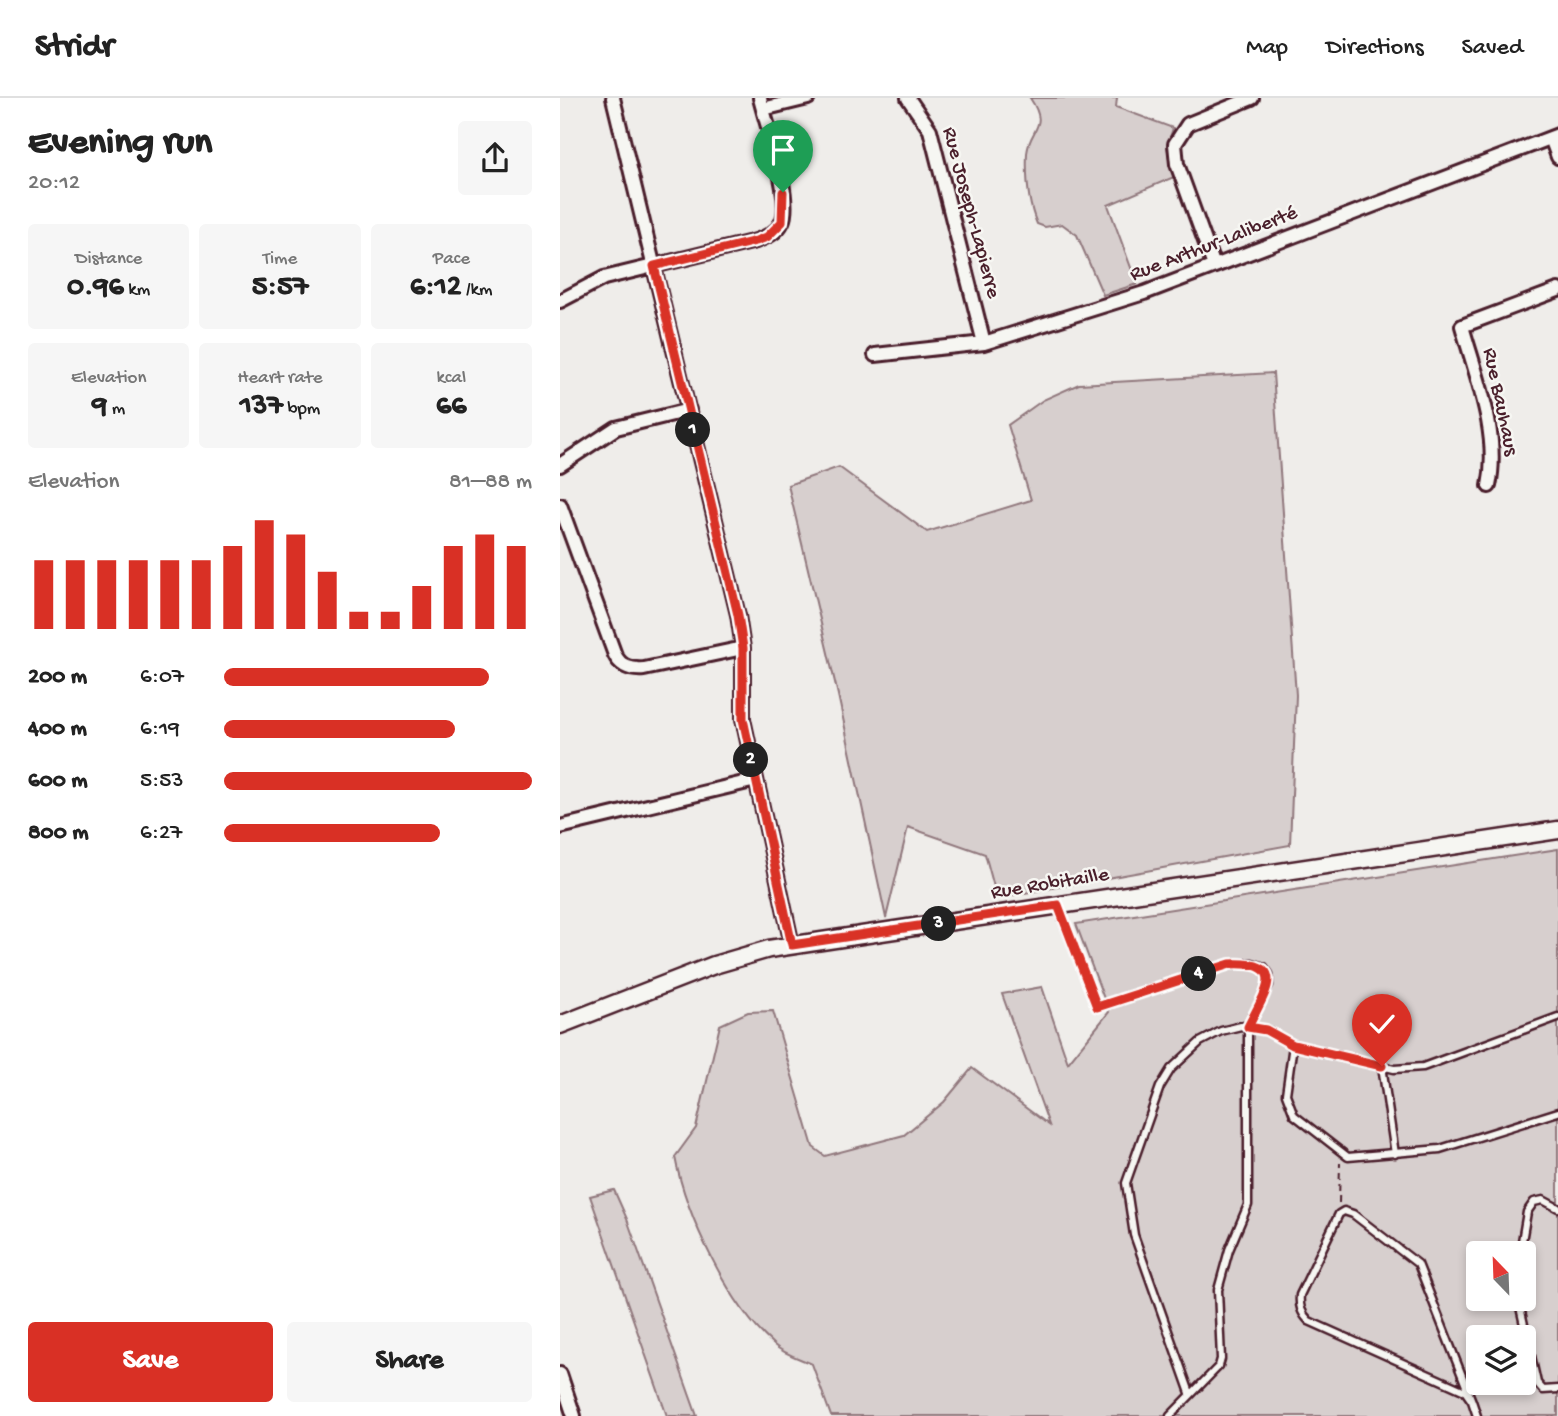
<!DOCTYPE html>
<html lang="en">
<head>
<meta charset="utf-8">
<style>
  :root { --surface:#fff; --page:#f6f6f6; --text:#222; --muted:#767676; --line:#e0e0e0; --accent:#d93025 }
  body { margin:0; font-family:"Gochi Hand",sans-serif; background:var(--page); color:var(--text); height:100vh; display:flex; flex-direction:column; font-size:26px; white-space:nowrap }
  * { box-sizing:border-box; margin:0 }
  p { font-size:23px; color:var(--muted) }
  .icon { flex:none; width:38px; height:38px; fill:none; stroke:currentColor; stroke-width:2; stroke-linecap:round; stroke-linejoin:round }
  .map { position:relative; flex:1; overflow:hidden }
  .side { display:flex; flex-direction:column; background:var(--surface); width:560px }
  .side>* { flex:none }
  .needle { width:46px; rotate:337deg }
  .controls { position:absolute; left:906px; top:1143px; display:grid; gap:14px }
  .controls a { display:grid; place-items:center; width:70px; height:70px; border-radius:7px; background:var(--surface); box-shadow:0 4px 10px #0003; font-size:35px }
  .pin { position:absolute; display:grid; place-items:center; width:60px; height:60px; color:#fff; margin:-72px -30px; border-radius:50% 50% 50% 0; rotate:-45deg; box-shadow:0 0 7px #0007 }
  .pin .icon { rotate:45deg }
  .km { position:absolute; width:35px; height:35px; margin:-18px; border-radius:50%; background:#222; color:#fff; font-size:19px; line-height:35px; text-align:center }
  .round { display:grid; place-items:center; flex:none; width:74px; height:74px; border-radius:7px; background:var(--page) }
  .overview { display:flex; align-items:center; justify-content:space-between; height:119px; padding:0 28px }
  h1 { font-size:38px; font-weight:700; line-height:52px }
  .figures { display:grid; grid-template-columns:repeat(3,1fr); gap:10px; height:119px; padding:7px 28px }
  .figures div { display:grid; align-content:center; border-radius:7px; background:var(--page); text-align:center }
  .figures b { font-size:30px; font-weight:700 }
  .figures small { font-size:19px; font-weight:400 }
  .figures p { font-size:19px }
  .chart { height:196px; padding:14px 28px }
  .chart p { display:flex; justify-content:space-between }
  .chart svg { width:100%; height:126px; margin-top:7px; stroke:var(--accent); stroke-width:6 }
  .action { display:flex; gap:14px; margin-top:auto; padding:14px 28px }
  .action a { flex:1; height:80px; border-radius:7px; background:var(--accent); color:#fff; font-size:28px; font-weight:700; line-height:80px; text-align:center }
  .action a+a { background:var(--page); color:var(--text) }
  ul { padding:0 28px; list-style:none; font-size:23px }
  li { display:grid; grid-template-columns:112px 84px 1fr; align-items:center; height:52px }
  li i { height:18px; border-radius:9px; background:var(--accent) }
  header { display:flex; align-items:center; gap:42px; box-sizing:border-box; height:98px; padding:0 35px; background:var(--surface); border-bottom:2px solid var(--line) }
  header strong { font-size:33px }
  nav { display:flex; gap:38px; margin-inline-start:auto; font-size:24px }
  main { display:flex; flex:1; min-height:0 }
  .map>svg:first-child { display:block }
  .green { fill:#d7cfce; stroke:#90777c; stroke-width:2; fill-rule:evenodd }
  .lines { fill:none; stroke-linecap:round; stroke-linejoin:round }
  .service-casing { stroke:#4a1f2b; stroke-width:11 }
  .minor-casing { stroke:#4a1f2b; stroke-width:18 }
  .tertiary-casing { stroke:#4a1f2b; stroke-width:21 }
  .path { stroke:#4a1f2b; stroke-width:2; stroke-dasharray:7 5; stroke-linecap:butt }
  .service { stroke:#f6f6f2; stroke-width:6 }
  .minor { stroke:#f6f6f2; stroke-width:12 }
  .tertiary { stroke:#f6f6f2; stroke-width:16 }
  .route-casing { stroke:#fff; stroke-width:14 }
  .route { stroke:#d93025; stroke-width:9 }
  .labels { text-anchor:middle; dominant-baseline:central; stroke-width:5; stroke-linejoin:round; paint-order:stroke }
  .street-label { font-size:21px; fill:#4a1f2b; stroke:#f6f6f2 }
</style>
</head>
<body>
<header>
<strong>Stridr</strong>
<nav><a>Map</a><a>Directions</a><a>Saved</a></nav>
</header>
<main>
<section class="side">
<div class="overview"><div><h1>Evening run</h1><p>20:12</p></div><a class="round"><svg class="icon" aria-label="share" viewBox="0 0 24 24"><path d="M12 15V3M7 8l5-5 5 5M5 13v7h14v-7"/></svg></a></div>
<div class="figures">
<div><p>Distance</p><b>0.96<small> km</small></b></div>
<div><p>Time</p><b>5:57</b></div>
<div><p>Pace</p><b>6:12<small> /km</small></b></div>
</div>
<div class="figures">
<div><p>Elevation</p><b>9<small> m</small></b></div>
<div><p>Heart rate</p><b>137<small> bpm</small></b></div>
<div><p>kcal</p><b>66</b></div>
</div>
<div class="chart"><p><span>Elevation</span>81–88 m</p>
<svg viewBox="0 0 160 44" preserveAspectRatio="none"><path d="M5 44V20M15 44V20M25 44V20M35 44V20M45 44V20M55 44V20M65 44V15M75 44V6M85 44V11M95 44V24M105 44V38M115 44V38M125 44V29M135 44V15M145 44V11M155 44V15"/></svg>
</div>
<ul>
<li><b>200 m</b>6:07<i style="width:86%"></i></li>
<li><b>400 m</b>6:19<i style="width:75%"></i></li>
<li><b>600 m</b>5:53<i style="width:100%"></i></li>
<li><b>800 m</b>6:27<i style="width:70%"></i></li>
</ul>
<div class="action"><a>Save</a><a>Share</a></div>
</section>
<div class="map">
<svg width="998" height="1318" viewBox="0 0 998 1318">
  <rect width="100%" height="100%" fill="#efedea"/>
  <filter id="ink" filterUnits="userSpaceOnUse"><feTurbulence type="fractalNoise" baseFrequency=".0143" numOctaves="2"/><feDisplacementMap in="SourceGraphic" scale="14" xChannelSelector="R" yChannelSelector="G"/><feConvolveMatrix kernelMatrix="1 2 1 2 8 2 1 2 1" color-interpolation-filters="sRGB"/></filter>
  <g filter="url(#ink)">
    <path class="green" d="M470,0h87l-1,9 57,21 -6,19 7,30 -66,28 29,79 -34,11 -26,-60 -15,-11 -17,3 -8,-3c-9,-21 -11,-48 -10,-71 3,-26 23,-25 3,-55z
      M713,275l23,322 -6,150 -293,53 -12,-44 -77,-27 -22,91 -48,-223 -50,-210 51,-18 88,65 104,-32 -23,-75 35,-25 36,-16z
      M998,751v567h-727l-19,-52c-11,-5 -28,-10 -38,-19 -45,-39 -88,-130 -99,-188l21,-29 24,-103 28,-13 25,-1 40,136 12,9 79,-21 40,-33 28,-34 77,57 -47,-131 40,-7 26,76 41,-51 -33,-88zM919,1155h45v45h-45zM919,1239h45v45h-45z
      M54,1092l13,29 70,197h-30l-77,-220z"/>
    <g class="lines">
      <defs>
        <path id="service" d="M498,808l39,101 133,-43 22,-1 12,4 5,7v11l-21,42v178l-19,45 -11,40 3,69 -2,7 -49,50
          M733,947l-7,49 8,21 54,42 92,-8 118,-37
          M822,968l13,88
          M960,1155l7,-41 7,-10 9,-2 15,8
          M958,1200l19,85 6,7 15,-1
          M630,1295l-56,-158 -8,-52 34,-96 11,-18 29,-27 21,-11 20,-5 25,4 27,15 101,24 29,-2 135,-50
          M912,1303l-7,-10 -156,-70c-8,-8 -10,-15 -9,-26l39,-81 5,-3 9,3 65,50 54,137 5,15"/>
        <path id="minor" d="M53,0l125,517 5,33v71l49,226
          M348,0l22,32 54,213
          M203,11l45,-11
          M991,40l7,19
          M654,168l-37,-102 -2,-20 13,-20 64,-26
          M0,203l44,-23 152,-37c10,-4 21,-8 26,-19 11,-23 -16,-98 -22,-124
          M315,257l109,-12 160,-50 414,-158
          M0,367l56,-37 73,-18
          M929,388c11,-52 -13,-110 -27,-160l96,-36
          M0,407l55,150c6,12 16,15 29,14l99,-21
          M0,729l196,-47
          M0,1276l14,42"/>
        <path id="tertiary" d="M0,927l154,-60 55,-16 789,-119"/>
      </defs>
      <use href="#service" class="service-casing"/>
      <use href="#minor" class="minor-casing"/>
      <use href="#tertiary" class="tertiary-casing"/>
      <path class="path" d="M779,1105l1,-40"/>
      <use href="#service" class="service"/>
      <use href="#minor" class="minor"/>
      <use href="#tertiary" class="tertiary"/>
    </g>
  </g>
  <g class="lines" filter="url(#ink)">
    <defs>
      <path id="route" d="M223,94l-1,30 -15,15 -11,4 -102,25 84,349 5,33v71l49,226 266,-40 39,102 133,-43c60,-3 35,28 18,63l18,3 27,15 89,21"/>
    </defs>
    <use href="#route" class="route-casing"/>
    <use href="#route" class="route"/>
  </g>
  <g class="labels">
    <g class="street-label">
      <text transform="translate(410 115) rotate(75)">Rue Joseph-Lapierre</text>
      <text transform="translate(654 147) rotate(-21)">Rue Arthur-Laliberté</text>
      <text transform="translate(939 304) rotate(78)">Rue Bauhaus</text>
      <text transform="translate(490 787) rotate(-9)">Rue Robitaille</text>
    </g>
  </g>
</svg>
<div class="controls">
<a><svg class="needle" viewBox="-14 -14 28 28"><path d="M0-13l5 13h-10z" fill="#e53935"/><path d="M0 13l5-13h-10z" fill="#767676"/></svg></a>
<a><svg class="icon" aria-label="layers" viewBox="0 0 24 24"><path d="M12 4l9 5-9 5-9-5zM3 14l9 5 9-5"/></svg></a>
</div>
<div class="pin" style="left:223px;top:94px;background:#1e9e55"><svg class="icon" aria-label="arrive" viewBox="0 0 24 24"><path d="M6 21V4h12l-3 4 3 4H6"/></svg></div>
<div class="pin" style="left:822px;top:968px;background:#d93025"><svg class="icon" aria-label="check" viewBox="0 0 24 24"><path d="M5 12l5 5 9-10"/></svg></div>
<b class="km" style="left:133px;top:332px">1</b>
<b class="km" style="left:191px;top:662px">2</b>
<b class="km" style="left:379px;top:826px">3</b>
<b class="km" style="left:639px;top:876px">4</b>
</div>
</main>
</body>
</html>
